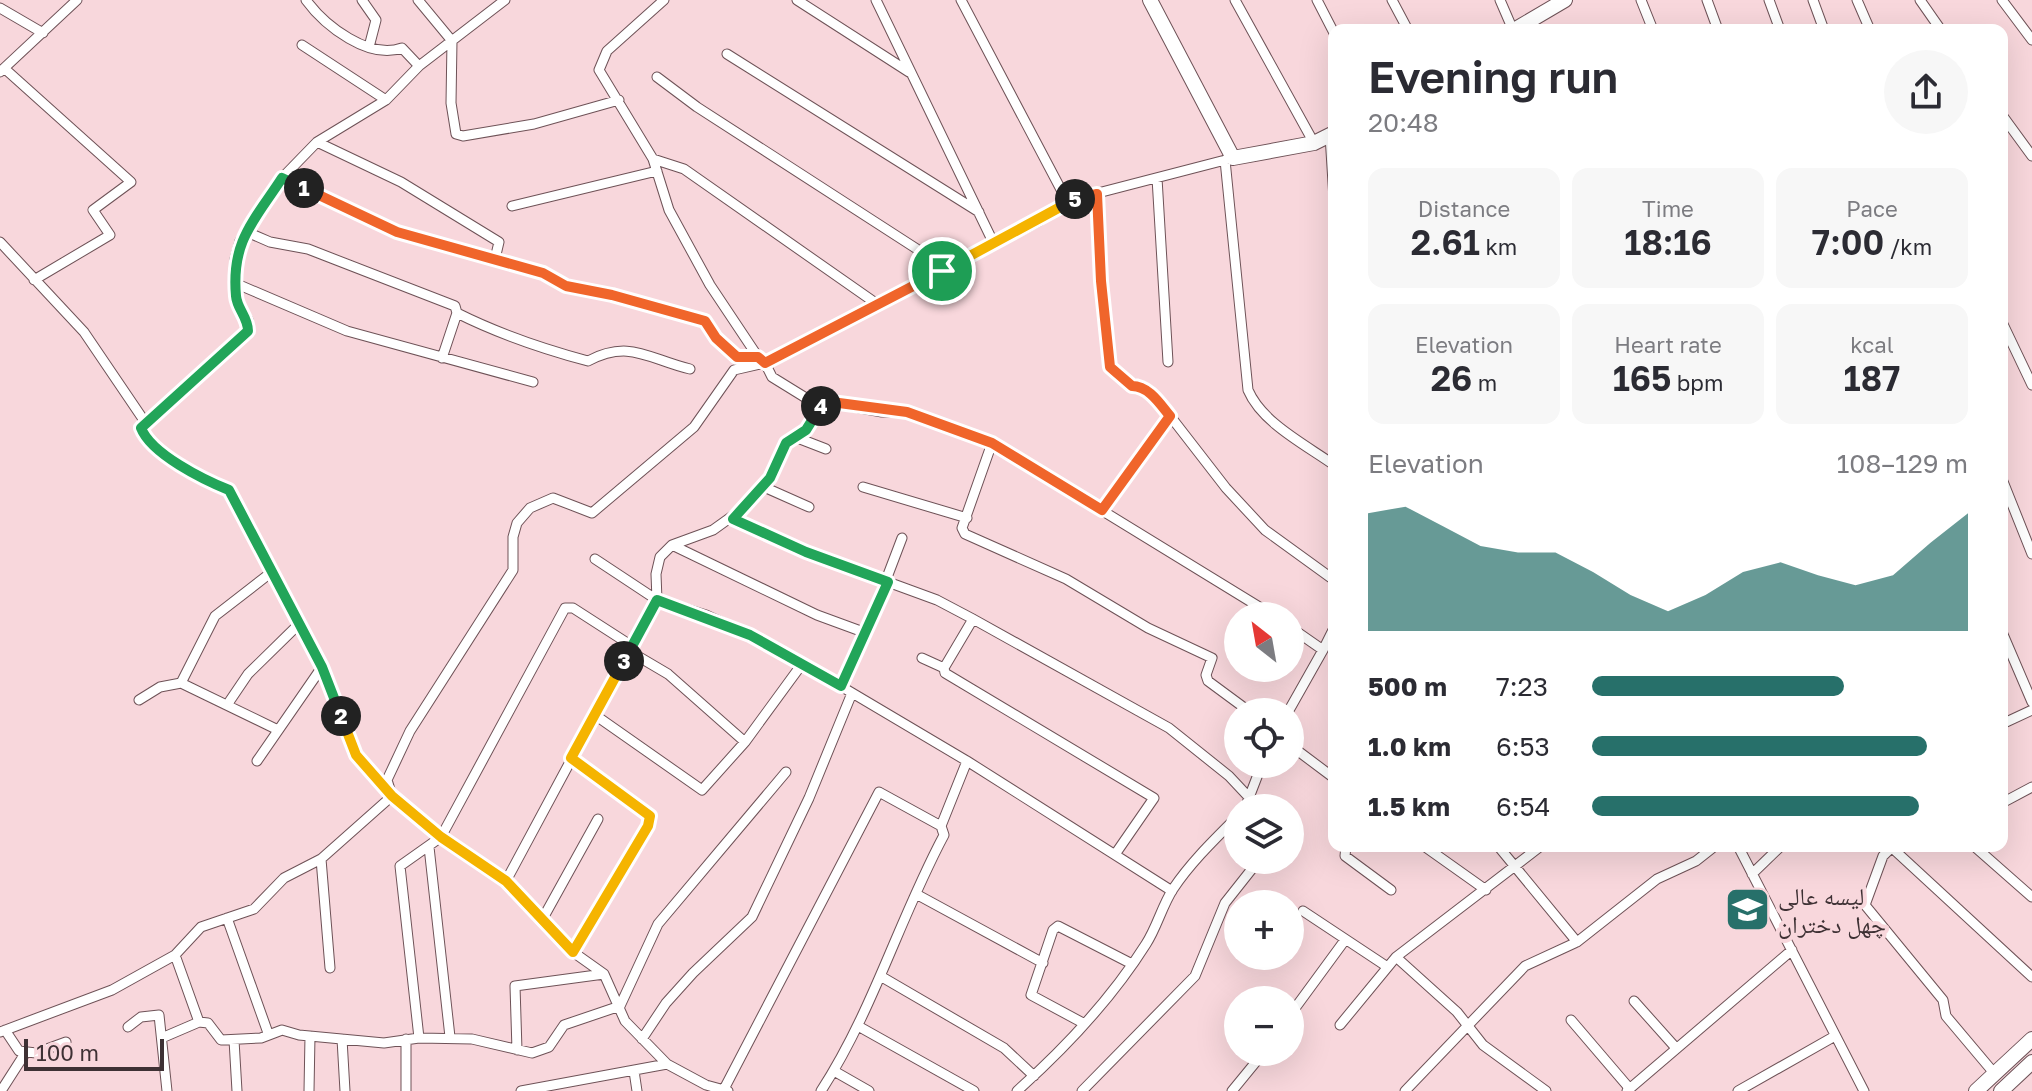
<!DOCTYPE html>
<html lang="en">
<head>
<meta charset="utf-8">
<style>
  :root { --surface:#fff; --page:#f7f7f7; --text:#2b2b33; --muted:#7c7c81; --accent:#27706a }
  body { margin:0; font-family:"Golos Text","Noto Naskh Arabic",sans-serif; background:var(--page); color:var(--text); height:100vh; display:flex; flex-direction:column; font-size:30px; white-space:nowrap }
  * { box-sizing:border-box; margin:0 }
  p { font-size:26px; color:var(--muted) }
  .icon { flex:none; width:44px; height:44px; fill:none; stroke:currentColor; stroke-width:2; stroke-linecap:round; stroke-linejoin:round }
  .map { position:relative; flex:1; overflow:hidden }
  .side { position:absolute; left:1328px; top:24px; width:680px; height:828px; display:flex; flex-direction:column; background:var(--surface); border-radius:16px; box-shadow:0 8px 32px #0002 }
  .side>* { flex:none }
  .needle { width:52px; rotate:329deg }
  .fabs { position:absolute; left:1224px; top:602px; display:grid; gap:16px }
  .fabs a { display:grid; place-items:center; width:80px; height:80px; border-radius:50%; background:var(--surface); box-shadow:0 8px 32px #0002; font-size:40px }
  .scale { position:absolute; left:24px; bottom:20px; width:140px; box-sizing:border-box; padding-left:8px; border:4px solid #3e3134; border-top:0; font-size:22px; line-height:28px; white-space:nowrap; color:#3e3134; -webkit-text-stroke:6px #f8d7dc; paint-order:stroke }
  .pin { position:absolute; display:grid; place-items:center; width:68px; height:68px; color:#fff; margin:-34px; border:4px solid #fff; border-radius:50%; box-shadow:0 2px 8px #0007 }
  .km { position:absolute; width:40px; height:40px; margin:-20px; border-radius:50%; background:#222; color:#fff; font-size:22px; line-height:40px; text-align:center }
  .round { display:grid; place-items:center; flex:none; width:84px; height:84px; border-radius:42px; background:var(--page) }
  .headline { display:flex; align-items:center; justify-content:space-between; height:136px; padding:0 40px }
  h1 { font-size:44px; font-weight:600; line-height:60px }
  .metrics { display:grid; grid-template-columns:repeat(3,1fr); gap:12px; height:136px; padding:8px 40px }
  .metrics div { display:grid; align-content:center; border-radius:16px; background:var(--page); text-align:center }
  .metrics b { font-size:34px; font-weight:600 }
  .metrics small { font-size:22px; font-weight:400 }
  .metrics p { font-size:22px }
  .chart { height:224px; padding:16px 40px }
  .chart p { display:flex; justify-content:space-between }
  .chart svg { width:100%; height:144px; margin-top:8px; fill:var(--accent); opacity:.7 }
  ul { padding:0 40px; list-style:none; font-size:26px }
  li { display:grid; grid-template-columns:128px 96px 1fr; align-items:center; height:60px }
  li i { height:20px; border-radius:10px; background:var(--accent) }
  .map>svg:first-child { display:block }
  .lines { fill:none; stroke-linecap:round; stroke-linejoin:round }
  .street-casing { stroke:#6e5257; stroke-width:11 }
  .secondary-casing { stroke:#6e5257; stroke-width:16 }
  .street { stroke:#fff; stroke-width:9 }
  .secondary { stroke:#fff; stroke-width:14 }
  .split-1-casing { stroke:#fff; stroke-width:16 }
  .split-2-casing { stroke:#fff; stroke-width:16 }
  .split-3-casing { stroke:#fff; stroke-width:16 }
  .split-4-casing { stroke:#fff; stroke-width:16 }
  .split-5-casing { stroke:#fff; stroke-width:16 }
  .split-6-casing { stroke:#fff; stroke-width:16 }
  .split-1 { stroke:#f0652b; stroke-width:10 }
  .split-2 { stroke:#22a559; stroke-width:10 }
  .split-3 { stroke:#f5b400; stroke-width:10 }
  .split-4 { stroke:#22a559; stroke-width:10 }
  .split-5 { stroke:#f0652b; stroke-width:10 }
  .split-6 { stroke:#f5b400; stroke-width:10 }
  .labels { text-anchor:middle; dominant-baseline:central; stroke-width:8; stroke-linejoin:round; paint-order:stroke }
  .poi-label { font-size:24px; fill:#3e3134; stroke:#f8d7dc; text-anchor:start }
</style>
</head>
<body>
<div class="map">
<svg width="2032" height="1091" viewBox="0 0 2032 1091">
  <rect width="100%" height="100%" fill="#f8d7dc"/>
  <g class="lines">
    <defs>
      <path id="street" d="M306,0c19,26 63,60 96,48l17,18
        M362,0l14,20 -7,27
        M418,0l34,41 -1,62 5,31 7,2 71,-12 85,-24
        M505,0l-86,66 -33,34 -69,42 -35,36 -42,63 -5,18v40l13,21v11l-107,97c10,26 63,52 88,62l93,177 34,88 36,41 49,41 65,44 67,71 31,22 21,47 42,43 39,21 22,6
        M664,0l-57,51 -8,19 54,89 16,51 41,75 48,72
        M797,0l112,72
        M876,0l118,244
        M961,0l106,201
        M1235,0l79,143
        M1317,0l17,33
        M1392,0l16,30
        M1500,0l13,30
        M1641,0l12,30
        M1707,0l11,30
        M1769,0l11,30
        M1813,0l11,30
        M1857,0l13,30
        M1920,0l21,30
        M2002,0l30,40
        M0,8l43,25
        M302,45l84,55
        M727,54l252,158
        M4,68l127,114 -38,28 17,25 -76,45
        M0,72l77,-72
        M657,77l40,30 223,144 22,20
        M2002,115l30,41
        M1330,135l4,64
        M317,142l84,40 98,60 -4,17
        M653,159l31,10 193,135
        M1225,160l23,230c14,33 58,55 86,75
        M282,178l115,54 146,41 23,13 46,9 93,26 11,17 21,19h21l7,6 7,14 34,21 76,14h25l85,31 282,173
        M1157,178l11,184
        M1097,194l10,163 5,14 45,28 69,89 39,42 69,50
        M512,206l145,-35
        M247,232l23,10 38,7 147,57 2,7c42,21 86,36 131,48 42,-22 60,-2 102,8
        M0,242l84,90 61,90
        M237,284l110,47 186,51
        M2002,322l30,63
        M442,358l15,-45
        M795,437l31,12
        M992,443l-30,85 3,6 101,45 82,49 64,30 -6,17 2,6 42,31
        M2002,479l30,75
        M764,487l45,20
        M863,487l104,31
        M1102,510l68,-94
        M733,519l73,33 131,48 36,19 196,109 60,48 30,32
        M672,545l145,70 49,18
        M595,559l62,41 49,15 67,31 194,115 205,130
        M886,580l16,-42
        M973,619l-29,49 1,5 209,125 -38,55
        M1290,627l33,23 11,-22
        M2002,632l30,70
        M629,651l39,23 77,68
        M922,658l22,10
        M181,683l34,-67 58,-45
        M841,686l47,-104
        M139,700l21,-13 21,-4 97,47
        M227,705l21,-31 50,-49
        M1288,712l35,-62
        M595,715l107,75 43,-48 57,-78
        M2002,724l30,-14
        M1290,745l44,33
        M571,758l79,58 -2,10 -75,126
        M257,761l65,-94
        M2002,803l30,-16
        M1245,808l17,-44
        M1346,846l-1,10 46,34
        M1424,846l62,44
        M1498,846l79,96
        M1738,846l126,245
        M1890,846l142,131
        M1974,846l58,51
        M429,847l21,190
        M1892,847l-9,9 -18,49 78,95 3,16 48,57
        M321,859l9,109
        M1752,874l29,-28
        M506,881l151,-281 -1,-26 4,-17 12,-12 41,-15 32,-23 25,-29 16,-35 20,-13 18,-29
        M916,894l127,69
        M1303,911l83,55
        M227,918l41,115
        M542,920l56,-101
        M175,955l24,67
        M1396,957l61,55 26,33 63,46
        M882,977l122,71 30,28
        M1634,1001l42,47
        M1290,1015l55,-75
        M1571,1020l59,69
        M1083,1023l-52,-28 22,-65 5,-4 74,38
        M1340,1025l56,-68 145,-111
        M858,1026l116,65
        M128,1027l13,-10 18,-2 8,76
        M5,1030l14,21 17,2 30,-11
        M0,1032l112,-42 63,-35 26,-28 53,-18 30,-31 37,-19 71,-63 -5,-16 23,-49 103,-161v-33l4,-14 13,-15 23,-10 39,15 102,-86 40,-57 31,-7 274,-142 28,-20 166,-43
        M164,1037l35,-15 9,1 13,17 40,-2 21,-8 17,5 85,8 35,-5 53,1 60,14 17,-6 15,-22 56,-19 38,-82 128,-152
        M419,1038l-19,-172 41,-29 124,-229h8l59,38
        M342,1039l3,52
        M406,1039v52
        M642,1039l24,-36 27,-30 59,-56 57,-119 43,-105
        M234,1040l3,51
        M517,1050l-2,-64 89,-12
        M634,1071l3,20
        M834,1071l35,20
        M724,1089l155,-297 62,34
        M1,1091l25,-39
        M309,1091l1,-55
        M521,1091l146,-27
        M821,1091c52,-80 78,-172 123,-256l-3,-9 26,-65
        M1017,1091c47,-42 95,-93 129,-147 11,-17 16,-38 27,-55 18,-27 42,-50 65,-73
        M1082,1091l113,-115 30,-73 34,-43
        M1232,1091l32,-39
        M1405,1091l120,-125 52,-24 80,-63 39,-18 19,-15
        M1627,1091l165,-141
        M1738,1091l97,-55"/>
      <path id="secondary" d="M1150,0l83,158 81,-15 20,-10
        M1514,30l51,-30
        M1976,1091l56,-52
        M2001,1091l31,-29"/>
    </defs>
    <use href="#street" class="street-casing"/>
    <use href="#secondary" class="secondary-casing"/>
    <use href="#street" class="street"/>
    <use href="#secondary" class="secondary"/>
  </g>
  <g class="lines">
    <defs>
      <path id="split-1" d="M304,188l93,44 146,41 23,13 46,9 93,26 11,17 21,19h21l7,6 177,-92"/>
      <path id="split-2" d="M304,188l-22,-10c-28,43 -51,63 -46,118 1,13 12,21 12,35l-107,97c10,26 63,52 88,62l93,177 19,49"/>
      <path id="split-3" d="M341,716l15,39 36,41 49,41 65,44 67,71 75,-126 2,-10 -79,-58 53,-97"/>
      <path id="split-4" d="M624,661l33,-61 93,35 91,51 47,-104 -82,-30 -73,-33 37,-41 16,-35 20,-13 15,-24"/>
      <path id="split-5" d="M821,406l3,-5 83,11 85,31 110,67 68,-94c-10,-12 -21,-30 -38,-30l-22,-19 -9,-86 -4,-87 -22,5"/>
      <path id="split-6" d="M942,271l133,-72"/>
    </defs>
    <use href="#split-1" class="split-1-casing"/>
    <use href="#split-2" class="split-2-casing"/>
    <use href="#split-3" class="split-3-casing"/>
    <use href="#split-4" class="split-4-casing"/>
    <use href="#split-5" class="split-5-casing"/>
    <use href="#split-6" class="split-6-casing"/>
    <use href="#split-1" class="split-1"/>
    <use href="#split-2" class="split-2"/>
    <use href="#split-3" class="split-3"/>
    <use href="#split-4" class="split-4"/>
    <use href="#split-5" class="split-5"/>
    <use href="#split-6" class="split-6"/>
  </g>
  <defs>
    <symbol id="school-square" viewBox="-11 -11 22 22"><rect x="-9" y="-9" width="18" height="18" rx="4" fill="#27706a" stroke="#f8d7dc"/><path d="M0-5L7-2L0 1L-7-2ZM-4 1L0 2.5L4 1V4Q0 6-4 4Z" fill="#fff"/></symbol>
  </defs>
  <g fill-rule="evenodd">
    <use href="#school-square" x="1722" y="884" width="51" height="51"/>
  </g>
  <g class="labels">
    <g class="poi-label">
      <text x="1778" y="895">لیسه عالی<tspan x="1778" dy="28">چهل دختران</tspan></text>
    </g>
  </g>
</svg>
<div class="fabs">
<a><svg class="needle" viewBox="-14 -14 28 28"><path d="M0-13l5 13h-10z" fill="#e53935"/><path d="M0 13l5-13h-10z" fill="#7c7c81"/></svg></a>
<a><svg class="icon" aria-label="locate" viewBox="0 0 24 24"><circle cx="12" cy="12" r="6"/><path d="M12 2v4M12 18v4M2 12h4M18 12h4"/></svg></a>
<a><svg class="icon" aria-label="layers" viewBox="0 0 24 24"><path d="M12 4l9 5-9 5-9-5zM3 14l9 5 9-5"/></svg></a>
<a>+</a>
<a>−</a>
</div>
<div class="scale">100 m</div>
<div class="pin" style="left:942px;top:271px;background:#1e9e55"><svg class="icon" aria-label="arrive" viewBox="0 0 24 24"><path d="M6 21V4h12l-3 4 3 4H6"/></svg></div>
<b class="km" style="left:304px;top:188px">1</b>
<b class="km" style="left:341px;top:716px">2</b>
<b class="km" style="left:624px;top:661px">3</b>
<b class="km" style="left:821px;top:406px">4</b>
<b class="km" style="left:1075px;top:199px">5</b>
<section class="side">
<div class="headline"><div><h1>Evening run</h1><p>20:48</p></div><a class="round"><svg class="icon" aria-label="share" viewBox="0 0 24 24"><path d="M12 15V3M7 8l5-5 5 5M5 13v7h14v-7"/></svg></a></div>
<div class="metrics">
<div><p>Distance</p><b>2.61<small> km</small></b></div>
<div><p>Time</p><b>18:16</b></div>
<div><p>Pace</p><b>7:00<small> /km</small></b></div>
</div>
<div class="metrics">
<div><p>Elevation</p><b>26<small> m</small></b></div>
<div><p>Heart rate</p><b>165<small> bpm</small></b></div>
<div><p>kcal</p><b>187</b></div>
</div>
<div class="chart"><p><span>Elevation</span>108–129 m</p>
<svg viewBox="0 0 160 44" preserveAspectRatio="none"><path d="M0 44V8L10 6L20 12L30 18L40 20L50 20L60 26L70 33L80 38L90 33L100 26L110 23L120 27L130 30L140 27L150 17L160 8V44z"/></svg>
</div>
<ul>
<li><b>500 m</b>7:23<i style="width:67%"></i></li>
<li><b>1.0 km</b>6:53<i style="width:89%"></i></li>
<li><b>1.5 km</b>6:54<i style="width:87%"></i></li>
</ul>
</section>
</div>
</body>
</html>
